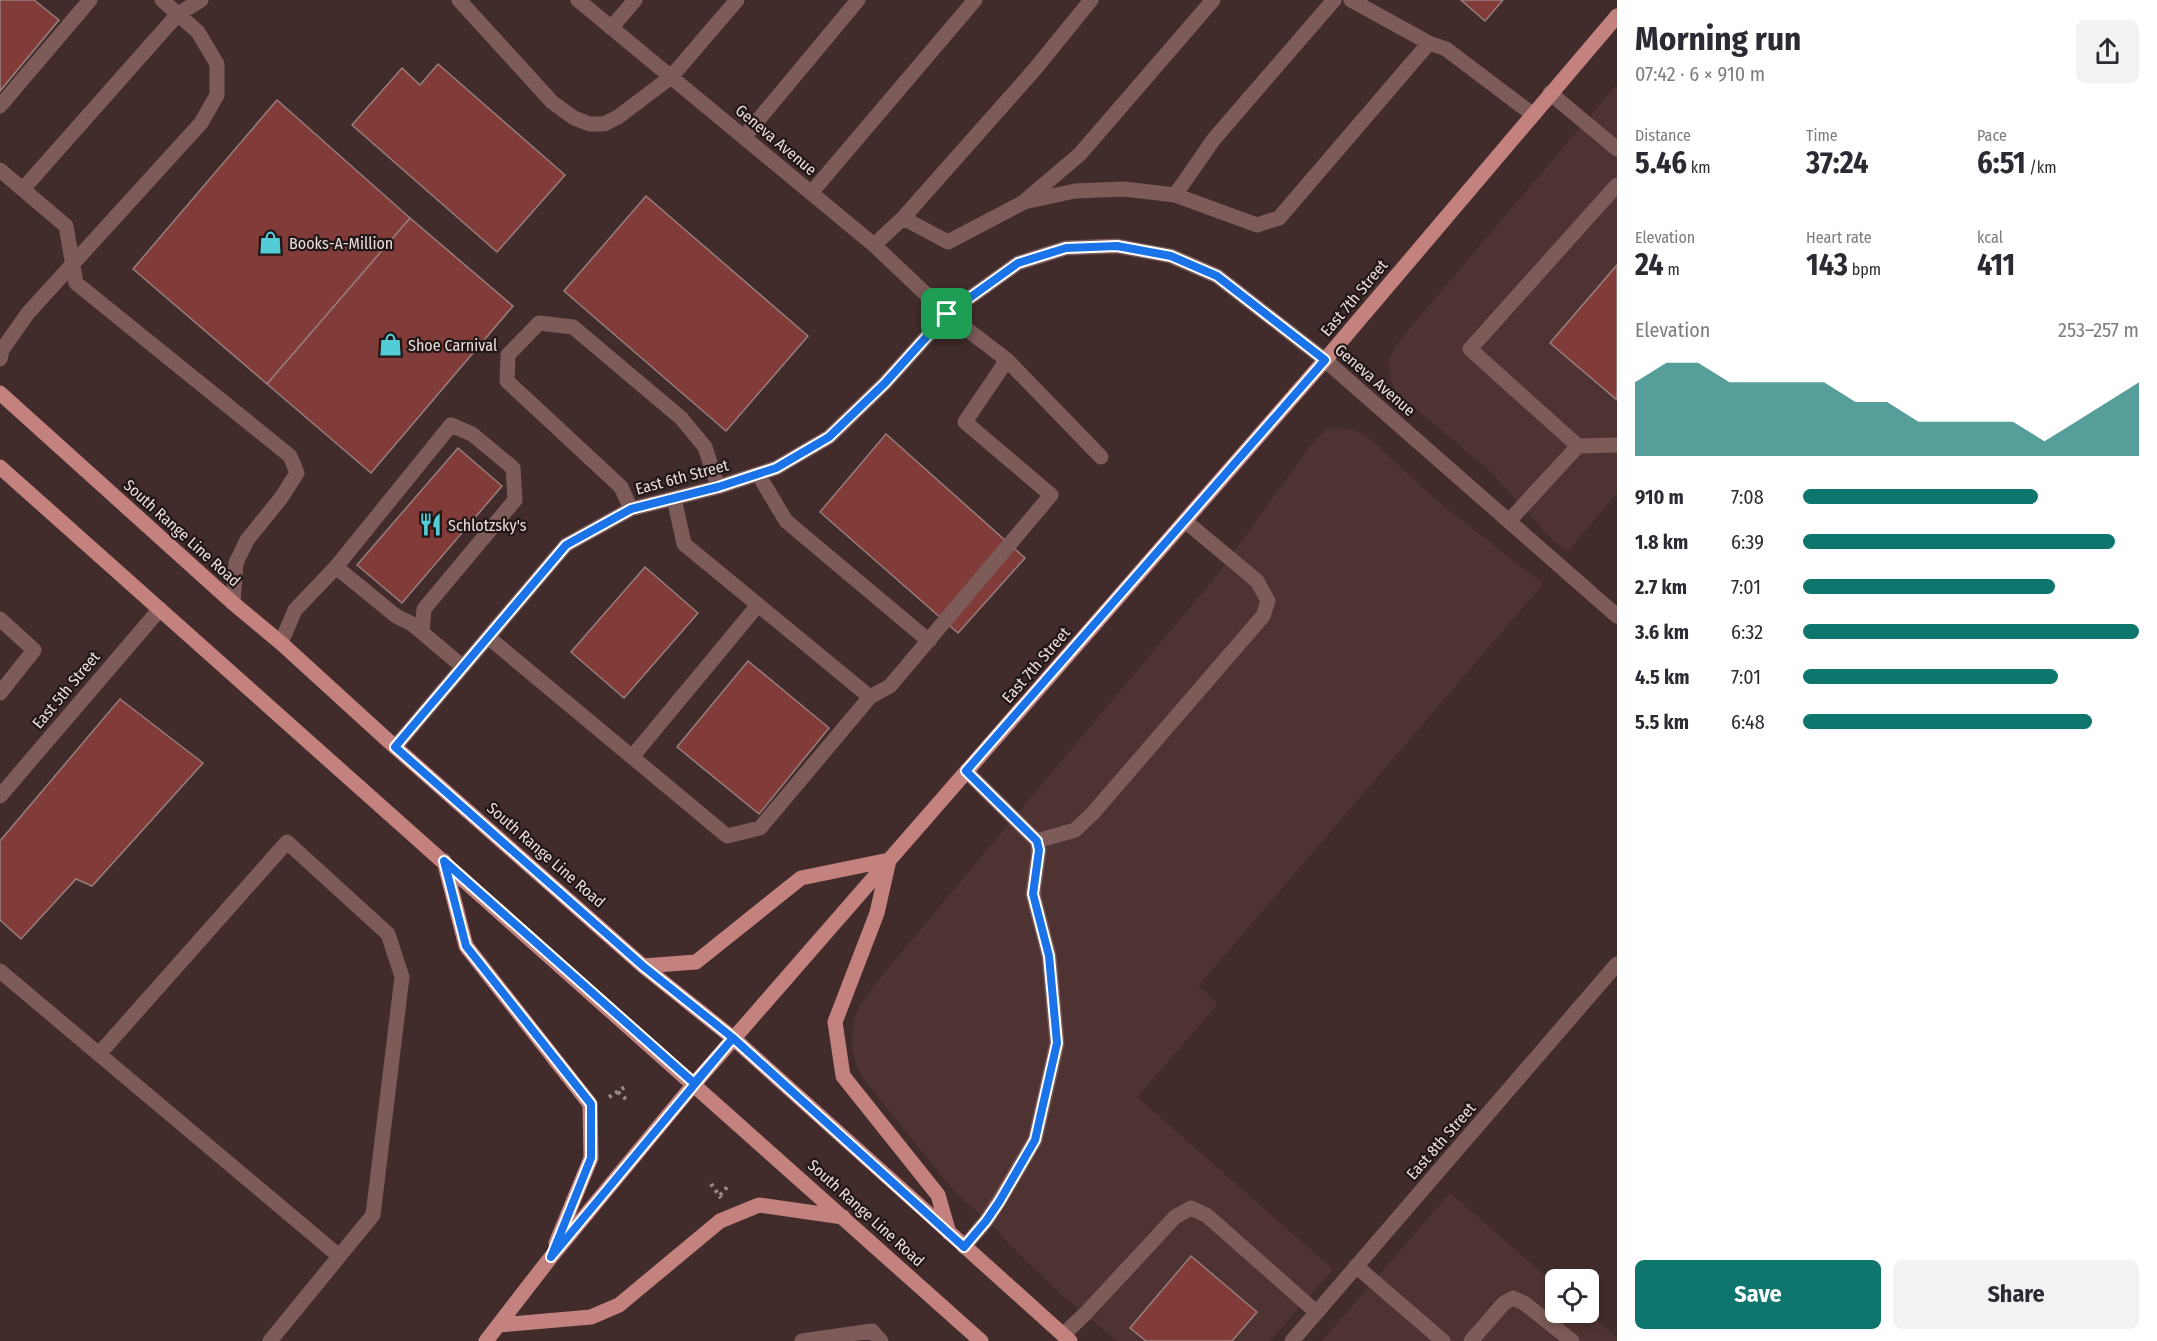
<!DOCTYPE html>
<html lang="en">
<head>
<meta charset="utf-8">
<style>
  :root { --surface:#fff; --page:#f2f2f3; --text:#2b2b33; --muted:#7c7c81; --accent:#0f766e }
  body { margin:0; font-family:"Fira Sans Condensed",sans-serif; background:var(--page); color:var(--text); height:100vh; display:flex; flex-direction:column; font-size:22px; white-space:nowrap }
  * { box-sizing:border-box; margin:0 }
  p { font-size:20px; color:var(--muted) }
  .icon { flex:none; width:33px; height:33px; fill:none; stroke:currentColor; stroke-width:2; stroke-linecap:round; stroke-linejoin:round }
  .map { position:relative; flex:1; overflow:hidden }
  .details { display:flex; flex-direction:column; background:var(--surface); width:540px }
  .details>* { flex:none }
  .tools { position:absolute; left:1545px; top:1269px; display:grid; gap:12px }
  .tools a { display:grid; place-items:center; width:54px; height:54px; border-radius:9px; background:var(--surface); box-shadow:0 3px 9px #0003; font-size:30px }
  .pin { position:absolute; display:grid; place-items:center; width:51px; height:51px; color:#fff; margin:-26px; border-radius:12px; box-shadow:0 3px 9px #0006 }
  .round { display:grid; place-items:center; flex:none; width:63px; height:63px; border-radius:9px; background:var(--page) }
  .overview { display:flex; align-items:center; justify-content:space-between; height:102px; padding:0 18px }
  h1 { font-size:33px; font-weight:700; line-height:45px }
  .figures { display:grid; grid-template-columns:repeat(3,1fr); gap:9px; height:102px; padding:6px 18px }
  .figures div { display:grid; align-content:center }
  .figures b { font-size:30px; font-weight:700 }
  .figures small { font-size:16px; font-weight:400 }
  .figures p { font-size:16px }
  .chart { height:168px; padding:12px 18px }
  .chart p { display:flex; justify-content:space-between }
  .chart svg { width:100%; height:108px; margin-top:6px; fill:var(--accent); opacity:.7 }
  .button { display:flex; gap:12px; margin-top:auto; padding:12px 18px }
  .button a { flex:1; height:69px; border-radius:9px; background:var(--accent); color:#fff; font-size:24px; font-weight:700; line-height:69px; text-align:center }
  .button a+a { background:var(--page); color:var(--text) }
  ul { padding:0 18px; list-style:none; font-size:20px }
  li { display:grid; grid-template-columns:96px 72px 1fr; align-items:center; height:45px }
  li i { height:15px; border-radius:8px; background:var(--accent) }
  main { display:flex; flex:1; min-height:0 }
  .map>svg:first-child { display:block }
  .built { fill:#4f3332 }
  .building { fill:#813c3a; stroke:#987f7d; stroke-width:1.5 }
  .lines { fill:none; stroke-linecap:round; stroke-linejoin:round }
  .path { stroke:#9c8b8a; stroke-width:4; stroke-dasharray:3 4.5; stroke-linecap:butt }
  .minor { stroke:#7c5b59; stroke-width:15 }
  .major { stroke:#c4827f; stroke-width:15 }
  .route-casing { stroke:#fff; stroke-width:12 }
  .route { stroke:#1a73e8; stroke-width:8 }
  .labels { text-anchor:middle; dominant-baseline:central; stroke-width:4.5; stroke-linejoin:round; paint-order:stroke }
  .street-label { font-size:16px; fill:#ebdddc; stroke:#211717 }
  .poi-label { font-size:16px; fill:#ebdddc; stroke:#211717; text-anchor:start }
</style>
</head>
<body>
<main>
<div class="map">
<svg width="1617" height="1341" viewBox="0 0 1617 1341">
  <rect width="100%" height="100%" fill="#412c2b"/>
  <path class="built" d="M1617,84v409l-50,59 -18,-16 -59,-65 -94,-79 -5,-12 -3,-20 12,-20z
    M1335,428l19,2 12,5 69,64 108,85 -345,402 20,18 -81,93 196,172 -63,72h-153l-56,-47 -53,-51 -13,-15 -41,-37 -91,-113 -7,-14 -4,-16v-15l2,-14 6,-13 15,-22 343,-410 93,-129 14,-15z
    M1450,1193l105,91 1,28 32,1 29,25v3h-295z"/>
  <path class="building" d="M0,0h34l25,20 -59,71z
    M1461,0h42l-18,21z
    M438,64l127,111 -68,77 -145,-127 50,-57 18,17z
    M277,100l133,118 -143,166 -134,-115z
    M646,196l162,140 -82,95 -162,-140z
    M410,218l103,88 -142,167 -104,-89z
    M1617,265v135l-67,-57z
    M886,434l139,124 -67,75 -138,-121z
    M458,448l44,38 -100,117 -45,-38z
    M645,567l53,46 -74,85 -53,-46z
    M748,661l81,67 -70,86 -82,-67z
    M120,699l83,64 -111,123 -16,-7 -55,60 -21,-19v-79z
    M1191,1256l66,56 -25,29h-86l-16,-13z"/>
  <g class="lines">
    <path class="path" d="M618,1092l9,8
      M609,1097l19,-12
      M711,1184l10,14
      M720,1195l10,-11"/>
    <path class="minor" d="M459,0l93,102 22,16 16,6h14l14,-7 53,-40 66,-77
      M578,0l296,245 73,69 60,46 94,97
      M1351,0l78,43 17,6 86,65
      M611,28l24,-28
      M1550,93l67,56
      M0,106l90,-106
      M744,137l114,-137
      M0,170l66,56 10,57 214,173 7,17 -16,25 -34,42 -11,23 -3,40
      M23,189l155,-175 23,-14
      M811,193l164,-193
      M1175,195l39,-56 120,-139
      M1026,200l54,-46 133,-154
      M903,218l132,-149 56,-69
      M874,245l29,-27 45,24 76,-40 51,-11 49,-2 51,6 82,30 22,-7 150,-175
      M0,359l2,-9 26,-37 173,-190 16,-28v-31l-19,-32 -36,-32
      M1578,446l39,-1
      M758,474l28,47 143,120
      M631,509l-10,-22 -114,-106 1,-26 31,-32 34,4 108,91 24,29 13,40
      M1509,521l69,-75 -108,-97 147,-164
      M0,619l34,31 -34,43
      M422,632l2,-23 91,-109 -2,-32 -41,-34 -21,-9 -115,142 60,49 16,8 51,43
      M488,637l239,199 33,-8 110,-131 -186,-153 -10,-46
      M281,643l14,-33 41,-43
      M870,697l20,-11 161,-191 -86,-73 42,-62
      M395,747l171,-202 65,-36 87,-22 58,-19 53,-31 56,-54 62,-69 71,-51 48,-15 51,-2 54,10 46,20 108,84 292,256
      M632,757l126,-152
      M0,796l160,-187
      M1037,841l38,-11 18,-17 170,-197 5,-15 -11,-20 -72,-60
      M0,971l339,285
      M99,1054l188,-212 101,92 14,43 -29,238 -103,126
      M964,1247l22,-26 13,-20 36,-61 22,-97 -8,-87 -16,-62 6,-44 -2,-9 -71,-70
      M1356,1266l87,75
      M1063,1335l23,-22 89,-96 16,-9 15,7 14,12 96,85
      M802,1341l70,-10 9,10
      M1292,1341l325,-377
      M1471,1341l33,-38 9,-5 11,5 48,38"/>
    <path class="major" d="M0,393l233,210 48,40 114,104 248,219 90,72 337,303
      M0,467l981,874
      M444,861l22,85 124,158 1,54 -35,85
      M643,966l53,-4 105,-84 88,-18 -12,53 -42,109 8,54 95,119 11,38
      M499,1325l92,-8 28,-12 101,-84 39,-16 84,12
      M486,1341l65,-84 143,-173 631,-724 292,-344"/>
  </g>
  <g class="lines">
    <defs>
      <path id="route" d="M947,314l-62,69 -56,54 -53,31 -58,19 -87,22 -65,36 -171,202 248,219 90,72 -39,45 -250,-222 22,85 125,158v54l-40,99 182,-219 231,209 22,-26 13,-19 36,-62 22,-97 -8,-87 -16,-62 6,-44 -2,-9 -71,-70 359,-411 -108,-84 -46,-20 -54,-10 -51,2 -48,15 -71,51"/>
    </defs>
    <use href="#route" class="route-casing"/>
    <use href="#route" class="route"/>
  </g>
  <defs>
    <symbol id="shop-bare" viewBox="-9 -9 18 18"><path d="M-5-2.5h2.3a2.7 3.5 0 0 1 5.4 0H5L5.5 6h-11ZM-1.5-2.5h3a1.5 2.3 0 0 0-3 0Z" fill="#52ccd6" stroke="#211717" stroke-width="2.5" paint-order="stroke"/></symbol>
    <symbol id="restaurant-bare" viewBox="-9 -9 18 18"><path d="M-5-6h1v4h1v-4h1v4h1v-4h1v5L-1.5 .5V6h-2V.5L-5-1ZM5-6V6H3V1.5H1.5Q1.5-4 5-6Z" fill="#52ccd6" stroke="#211717" stroke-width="2.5" paint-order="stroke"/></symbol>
  </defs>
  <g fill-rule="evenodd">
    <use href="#shop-bare" x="254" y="226" width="33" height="33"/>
    <use href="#shop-bare" x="374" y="328" width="33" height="33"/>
    <use href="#restaurant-bare" x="414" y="508" width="33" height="33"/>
  </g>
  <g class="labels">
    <g class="street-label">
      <text transform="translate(776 140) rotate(40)">Geneva Avenue</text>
      <text transform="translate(1354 298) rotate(-50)">East 7th Street</text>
      <text transform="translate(1375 380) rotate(41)">Geneva Avenue</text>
      <text transform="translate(682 477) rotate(-15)">East 6th Street</text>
      <text transform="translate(182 533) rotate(42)">South Range Line Road</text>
      <text transform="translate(1036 665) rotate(-49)">East 7th Street</text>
      <text transform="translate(66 690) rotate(-50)">East 5th Street</text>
      <text transform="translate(546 855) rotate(41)">South Range Line Road</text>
      <text transform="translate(1441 1141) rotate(-49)">East 8th Street</text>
      <text transform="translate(866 1213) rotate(42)">South Range Line Road</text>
    </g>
    <g class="poi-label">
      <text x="289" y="243">Books-A-Million</text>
      <text x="408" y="345">Shoe Carnival</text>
      <text x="448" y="525">Schlotzsky's</text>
    </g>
  </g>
</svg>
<div class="tools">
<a><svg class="icon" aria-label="locate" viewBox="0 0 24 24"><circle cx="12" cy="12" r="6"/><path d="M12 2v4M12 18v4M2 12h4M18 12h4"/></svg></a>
</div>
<div class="pin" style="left:947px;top:314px;background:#1e9e55"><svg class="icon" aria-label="arrive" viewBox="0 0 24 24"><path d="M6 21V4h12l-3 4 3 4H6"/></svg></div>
</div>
<section class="details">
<div class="overview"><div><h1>Morning run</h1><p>07:42 · 6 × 910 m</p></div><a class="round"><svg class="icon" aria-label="share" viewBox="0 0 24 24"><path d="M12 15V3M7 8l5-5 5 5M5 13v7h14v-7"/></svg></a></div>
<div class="figures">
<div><p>Distance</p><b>5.46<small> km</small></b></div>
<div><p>Time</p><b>37:24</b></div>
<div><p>Pace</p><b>6:51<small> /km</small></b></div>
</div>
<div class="figures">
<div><p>Elevation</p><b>24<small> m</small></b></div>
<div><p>Heart rate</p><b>143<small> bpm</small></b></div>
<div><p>kcal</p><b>411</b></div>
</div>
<div class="chart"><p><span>Elevation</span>253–257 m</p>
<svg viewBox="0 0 160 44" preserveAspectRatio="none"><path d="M0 44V14L10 6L20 6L30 14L40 14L50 14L60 14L70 22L80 22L90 30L100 30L110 30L120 30L130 38L140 30L150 22L160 14V44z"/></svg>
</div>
<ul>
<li><b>910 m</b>7:08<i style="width:70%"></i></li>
<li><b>1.8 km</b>6:39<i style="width:93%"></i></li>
<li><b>2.7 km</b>7:01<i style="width:75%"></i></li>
<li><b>3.6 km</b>6:32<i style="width:100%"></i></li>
<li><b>4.5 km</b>7:01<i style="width:76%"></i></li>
<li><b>5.5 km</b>6:48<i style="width:86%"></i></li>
</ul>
<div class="button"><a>Save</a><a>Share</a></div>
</section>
</main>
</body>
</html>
